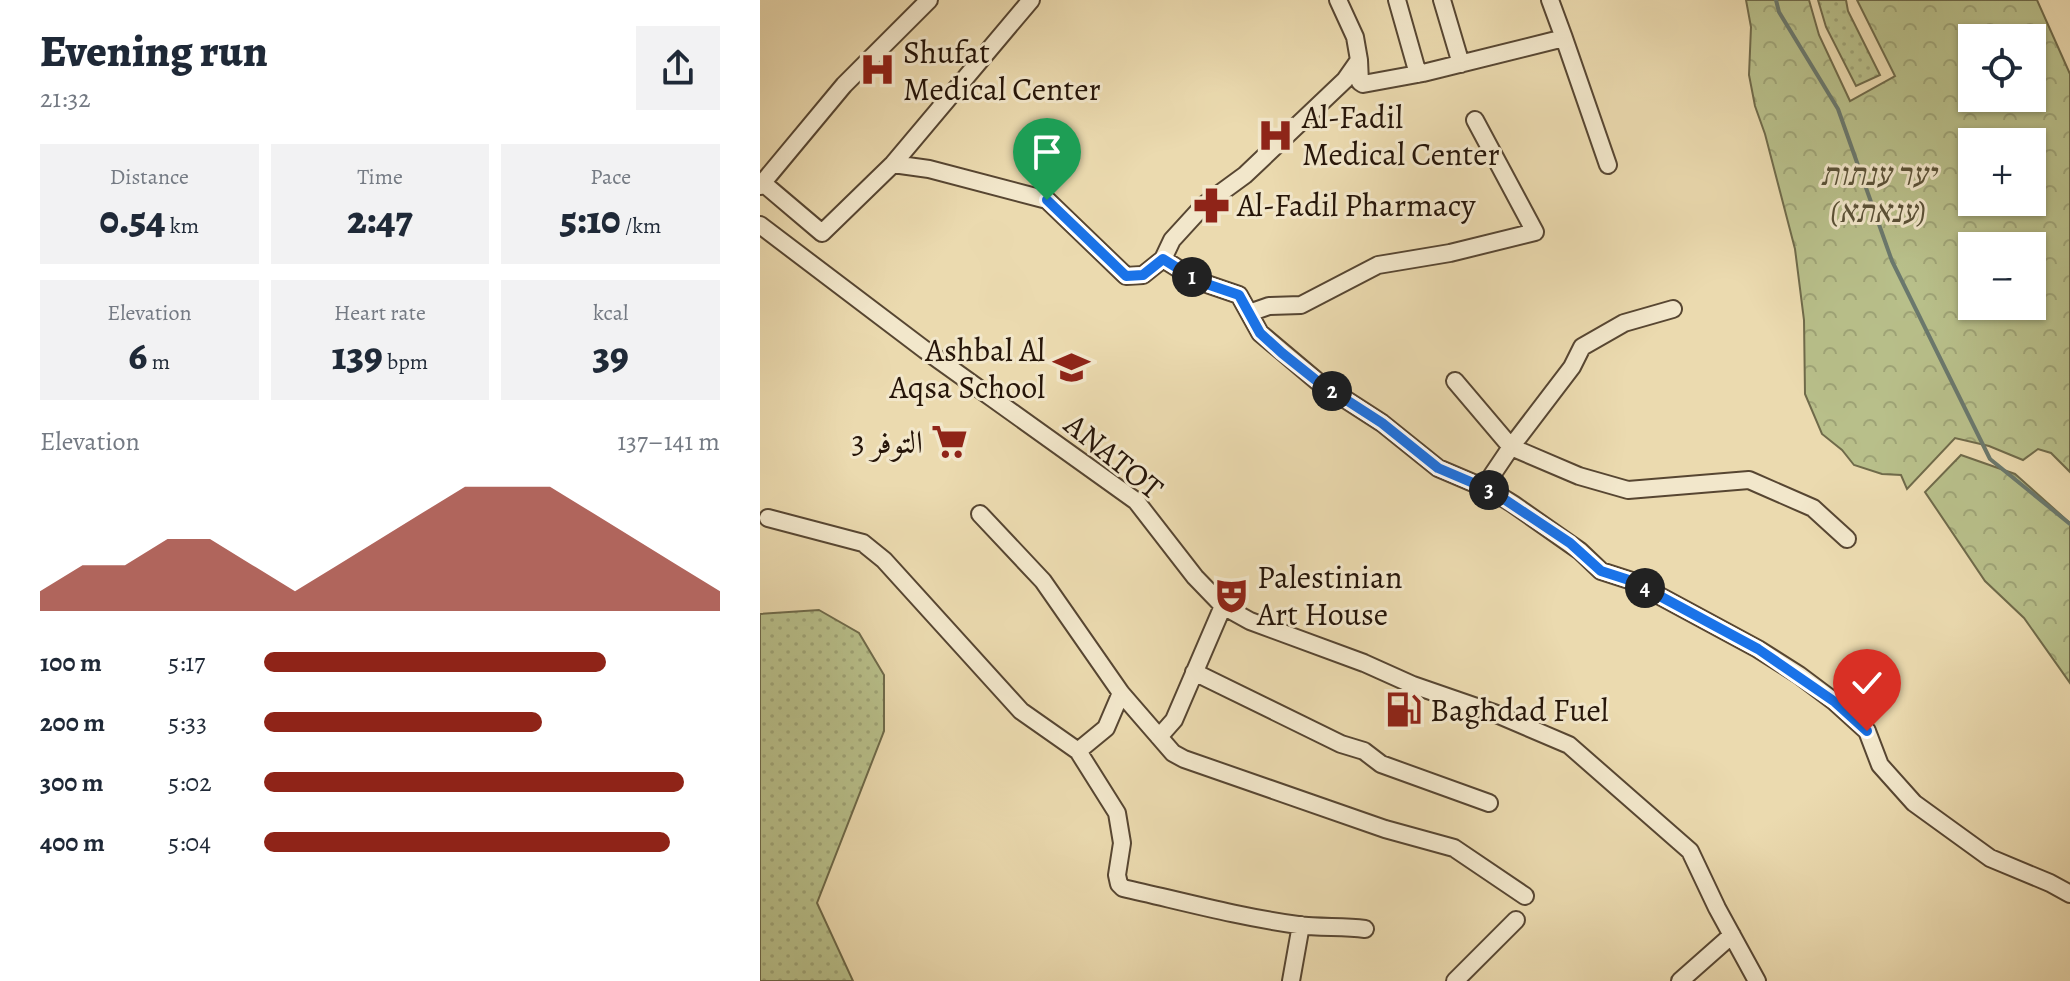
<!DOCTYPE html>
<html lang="en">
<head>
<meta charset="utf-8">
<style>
  :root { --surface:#fff; --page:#f2f2f3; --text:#1f2937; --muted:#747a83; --accent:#8f2418 }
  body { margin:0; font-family:Alegreya,Amiri,"Frank Ruhl Libre",serif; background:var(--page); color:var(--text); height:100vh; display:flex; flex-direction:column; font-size:30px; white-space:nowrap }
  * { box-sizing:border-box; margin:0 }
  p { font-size:26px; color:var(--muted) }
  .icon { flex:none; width:44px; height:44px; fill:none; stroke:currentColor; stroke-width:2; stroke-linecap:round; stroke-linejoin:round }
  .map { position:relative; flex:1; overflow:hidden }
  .side { display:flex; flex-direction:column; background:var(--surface); width:760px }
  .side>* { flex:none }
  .tools { position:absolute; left:1198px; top:24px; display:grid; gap:16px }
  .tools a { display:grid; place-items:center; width:88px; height:88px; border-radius:0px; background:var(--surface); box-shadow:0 2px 6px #0004; font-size:40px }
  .pin { position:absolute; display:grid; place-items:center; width:68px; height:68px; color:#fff; margin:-82px -34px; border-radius:50% 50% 50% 0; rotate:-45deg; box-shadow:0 0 8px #0007 }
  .pin .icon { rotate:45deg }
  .km { position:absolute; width:40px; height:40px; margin:-20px; border-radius:50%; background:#222; color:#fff; font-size:22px; line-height:40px; text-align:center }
  .round { display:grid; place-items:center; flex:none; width:84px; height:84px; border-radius:0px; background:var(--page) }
  .overview { display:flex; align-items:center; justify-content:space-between; height:136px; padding:0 40px }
  h1 { font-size:44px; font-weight:800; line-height:60px }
  .figures { display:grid; grid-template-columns:repeat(3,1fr); gap:12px; height:136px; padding:8px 40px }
  .figures div { display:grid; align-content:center; border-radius:0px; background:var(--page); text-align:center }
  .figures b { font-size:40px; font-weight:800 }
  .figures small { font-size:22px; font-weight:400 }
  .figures p { font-size:22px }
  .chart { height:224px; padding:16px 40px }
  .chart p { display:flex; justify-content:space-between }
  .chart svg { width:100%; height:144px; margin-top:8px; fill:var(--accent); opacity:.7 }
  ul { padding:0 40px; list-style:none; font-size:26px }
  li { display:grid; grid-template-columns:128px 96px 1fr; align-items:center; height:60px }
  li i { height:20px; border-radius:10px; background:var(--accent) }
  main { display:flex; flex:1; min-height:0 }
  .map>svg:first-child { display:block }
  .grass { fill:url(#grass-dots); stroke:#6f6a4a; stroke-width:2 }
  .forest { fill:url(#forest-crowns); stroke:#6f6a4a; stroke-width:2; fill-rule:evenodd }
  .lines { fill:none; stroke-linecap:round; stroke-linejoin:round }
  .stream { stroke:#6a786d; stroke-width:4 }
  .minor-casing { stroke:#574632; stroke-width:20 }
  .minor { stroke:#f2e7cb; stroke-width:16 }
  .route-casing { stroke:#fff; stroke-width:16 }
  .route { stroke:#1a73e8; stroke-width:10 }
  .labels { text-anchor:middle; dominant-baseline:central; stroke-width:6; stroke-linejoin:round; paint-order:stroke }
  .poi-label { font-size:32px; fill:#261509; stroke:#f2e7cb; text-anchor:start }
  .park-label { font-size:32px; font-style:italic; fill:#595036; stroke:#f2e7cb }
  .street-label { font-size:32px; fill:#261509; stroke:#f2e7cb }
</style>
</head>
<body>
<main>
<section class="side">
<div class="overview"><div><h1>Evening run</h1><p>21:32</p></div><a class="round"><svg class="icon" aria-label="share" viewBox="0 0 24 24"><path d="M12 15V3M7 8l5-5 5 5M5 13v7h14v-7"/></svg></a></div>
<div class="figures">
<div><p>Distance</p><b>0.54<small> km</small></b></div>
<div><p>Time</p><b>2:47</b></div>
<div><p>Pace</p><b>5:10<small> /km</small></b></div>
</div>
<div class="figures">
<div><p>Elevation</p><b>6<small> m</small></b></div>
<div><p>Heart rate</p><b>139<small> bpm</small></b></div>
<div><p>kcal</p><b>39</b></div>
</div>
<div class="chart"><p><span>Elevation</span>137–141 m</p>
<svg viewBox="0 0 160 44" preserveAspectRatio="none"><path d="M0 44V38L10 30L20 30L30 22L40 22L50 30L60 38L70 30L80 22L90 14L100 6L110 6L120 6L130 14L140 22L150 30L160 38V44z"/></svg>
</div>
<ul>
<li><b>100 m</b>5:17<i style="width:75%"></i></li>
<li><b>200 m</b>5:33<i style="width:61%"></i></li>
<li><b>300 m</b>5:02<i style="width:92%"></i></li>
<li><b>400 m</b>5:04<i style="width:89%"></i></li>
</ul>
</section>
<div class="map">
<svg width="1310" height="981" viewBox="0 0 1310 981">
  <defs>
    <pattern id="grass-dots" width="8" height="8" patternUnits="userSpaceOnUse" patternTransform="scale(2)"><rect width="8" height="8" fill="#b8bf8a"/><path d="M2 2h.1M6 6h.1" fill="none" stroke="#9ea376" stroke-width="1.8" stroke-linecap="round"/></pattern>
    <pattern id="forest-crowns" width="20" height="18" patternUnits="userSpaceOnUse" patternTransform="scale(2)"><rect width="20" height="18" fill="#b8bf8a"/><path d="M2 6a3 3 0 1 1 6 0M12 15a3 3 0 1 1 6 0" fill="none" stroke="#9ea376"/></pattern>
  </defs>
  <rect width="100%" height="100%" fill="#ebdaaf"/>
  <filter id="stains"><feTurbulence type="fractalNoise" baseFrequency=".0025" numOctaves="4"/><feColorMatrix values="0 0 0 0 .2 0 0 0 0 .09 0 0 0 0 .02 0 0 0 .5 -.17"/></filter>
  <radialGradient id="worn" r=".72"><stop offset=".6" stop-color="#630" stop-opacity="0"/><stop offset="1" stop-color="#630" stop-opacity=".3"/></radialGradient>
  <path class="grass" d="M1058,0h28l2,11 32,64 -24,11 -30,-59z
    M59,610l40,23 25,42v56l-67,172 36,78h-93v-367z"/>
  <path class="forest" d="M986,0h63l10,35 31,66 45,-25 -38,-76h180l33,74v398l-19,-19 -13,-4 -15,11 -34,-14 -34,-8 -48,51 -6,-14 -19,-1 -28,-9 -12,-15 -20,-16 -17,-40 -1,-74 -9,-71 -30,-115 -10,-28 -6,-31 2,-48zM1212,38h60v60h-60zM1212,142h60v60h-60zM1212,246h60v60h-60z
    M1201,455l54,19 55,49v160l-46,-65 -39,-37 -60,-89z"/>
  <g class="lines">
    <path class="stream" d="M1016,0l3,12 59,97 54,152 98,198 80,65"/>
    <defs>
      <path id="minor" d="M578,0l17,37 4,23 -14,20 -100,95 -41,30 -32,35 -9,19 35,22 41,14 21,38 57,48 65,42 56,45 54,23 21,13 67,47 21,20 31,10 126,68 41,26 36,27 32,29 13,34 34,38 76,55 60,25 20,11
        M637,0l21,74
        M682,0l19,64
        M790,0l14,38
        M599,60l1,22 3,2 60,-11 141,-35 44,127
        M133,164l36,5 118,31 79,76 17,-1 20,-16
        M3,183l59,50 71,-69 138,-164
        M0,186l84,-101 85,-85
        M0,225l165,125 211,151 59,76 28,29 27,15 114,42 49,22 81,28 75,32 121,106 27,57 40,73
        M489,313l20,-7 32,-1 77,-40 72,-12 85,-21 -60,-112
        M695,381l56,66 61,-80 10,-20 42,-24 49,-14
        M724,487l27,-40 68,29 49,14 121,-10 64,28 34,31
        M220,514l63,67 78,112 52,60 11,6 201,70 69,19 71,48
        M8,518l95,25 21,17 137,151 57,40 39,62 5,30 -5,32 2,9 4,4c58,13 116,29 175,37 22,3 45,1 67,4
        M434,672l147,72 23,7 17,13 108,39
        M399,737l15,-17 49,-114
        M318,751l28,-23 15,-35
        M531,981l10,-56
        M695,981l61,-61
        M920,981l52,-46"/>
    </defs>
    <use href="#minor" class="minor-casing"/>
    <use href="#minor" class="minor"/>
  </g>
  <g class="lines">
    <defs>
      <path id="route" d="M287,200l79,76 17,-1 20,-16 35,22 41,14 21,38 22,20 35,28 65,42 56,45 54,23 78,52 31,28 31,10 126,68 77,53 32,29"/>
    </defs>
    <use href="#route" class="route-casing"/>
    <use href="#route" class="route"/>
  </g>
  <defs>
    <symbol id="hospital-bare" viewBox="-9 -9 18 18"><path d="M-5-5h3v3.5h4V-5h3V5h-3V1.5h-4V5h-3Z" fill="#8f2418" stroke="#f2e7cb" stroke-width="2.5" paint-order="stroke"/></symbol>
    <symbol id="pharmacy-bare" viewBox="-9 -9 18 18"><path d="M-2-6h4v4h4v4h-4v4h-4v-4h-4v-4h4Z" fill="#8f2418" stroke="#f2e7cb" stroke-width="2.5" paint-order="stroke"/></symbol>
    <symbol id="school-bare" viewBox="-9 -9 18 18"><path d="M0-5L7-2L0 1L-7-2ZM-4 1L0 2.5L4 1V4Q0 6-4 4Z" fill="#8f2418" stroke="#f2e7cb" stroke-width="2.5" paint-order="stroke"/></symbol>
    <symbol id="supermarket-bare" viewBox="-9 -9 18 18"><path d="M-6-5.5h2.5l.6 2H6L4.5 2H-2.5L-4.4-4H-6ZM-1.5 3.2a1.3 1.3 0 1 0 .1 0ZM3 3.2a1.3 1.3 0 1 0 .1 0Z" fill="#8f2418" stroke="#f2e7cb" stroke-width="2.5" paint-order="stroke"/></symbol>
    <symbol id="theatre-bare" viewBox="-9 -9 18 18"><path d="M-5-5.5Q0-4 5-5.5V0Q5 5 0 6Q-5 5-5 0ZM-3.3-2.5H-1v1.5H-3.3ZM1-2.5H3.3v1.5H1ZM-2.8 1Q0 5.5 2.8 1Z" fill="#8f2418" stroke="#f2e7cb" stroke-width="2.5" paint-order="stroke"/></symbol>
    <symbol id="fuel-bare" viewBox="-9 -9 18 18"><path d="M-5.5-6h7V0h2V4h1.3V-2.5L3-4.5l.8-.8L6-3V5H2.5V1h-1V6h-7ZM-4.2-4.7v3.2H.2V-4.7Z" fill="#8f2418" stroke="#f2e7cb" stroke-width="2.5" paint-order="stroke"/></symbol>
  </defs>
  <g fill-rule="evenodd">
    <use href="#hospital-bare" x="92" y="44" width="51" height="51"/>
    <use href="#hospital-bare" x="490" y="110" width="51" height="51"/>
    <use href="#pharmacy-bare" x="426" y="180" width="51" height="51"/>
    <use href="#school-bare" x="286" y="342" width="51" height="51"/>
    <use href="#supermarket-bare" x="164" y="416" width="51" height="51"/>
    <use href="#theatre-bare" x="446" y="570" width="51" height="51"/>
    <use href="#fuel-bare" x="618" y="684" width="51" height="51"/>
  </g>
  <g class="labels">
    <g class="poi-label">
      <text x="143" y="52">Shufat<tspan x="143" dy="37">Medical Center</tspan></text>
      <text x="542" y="117">Al-Fadil<tspan x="542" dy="37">Medical Center</tspan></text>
      <text x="477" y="205">Al-Fadil Pharmacy</text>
      <text x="285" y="350" text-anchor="end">Ashbal Al<tspan x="285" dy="37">Aqsa School</tspan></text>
      <text x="163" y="442" text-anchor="end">التوفر 3</text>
      <text x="497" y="577">Palestinian<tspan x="497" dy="37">Art House</tspan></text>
      <text x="670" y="710">Baghdad Fuel</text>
    </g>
    <g class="park-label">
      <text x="1118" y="174">יער ענתות<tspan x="1118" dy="37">(ענאתא)</tspan></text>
    </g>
    <g class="street-label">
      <text transform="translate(354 456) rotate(39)">ANATOT</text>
    </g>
  </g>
  <rect width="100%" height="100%" filter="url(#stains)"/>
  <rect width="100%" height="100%" fill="url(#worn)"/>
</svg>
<div class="tools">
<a><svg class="icon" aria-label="locate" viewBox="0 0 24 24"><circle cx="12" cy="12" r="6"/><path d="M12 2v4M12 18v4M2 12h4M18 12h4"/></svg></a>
<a>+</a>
<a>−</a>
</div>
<div class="pin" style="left:287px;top:200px;background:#1e9e55"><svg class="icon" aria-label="arrive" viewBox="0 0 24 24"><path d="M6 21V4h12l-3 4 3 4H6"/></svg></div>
<div class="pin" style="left:1107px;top:731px;background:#d93025"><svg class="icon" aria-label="check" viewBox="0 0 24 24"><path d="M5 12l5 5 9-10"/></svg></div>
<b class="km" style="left:432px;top:277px">1</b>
<b class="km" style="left:572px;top:391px">2</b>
<b class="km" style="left:729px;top:490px">3</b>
<b class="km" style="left:885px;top:588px">4</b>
</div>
</main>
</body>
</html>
